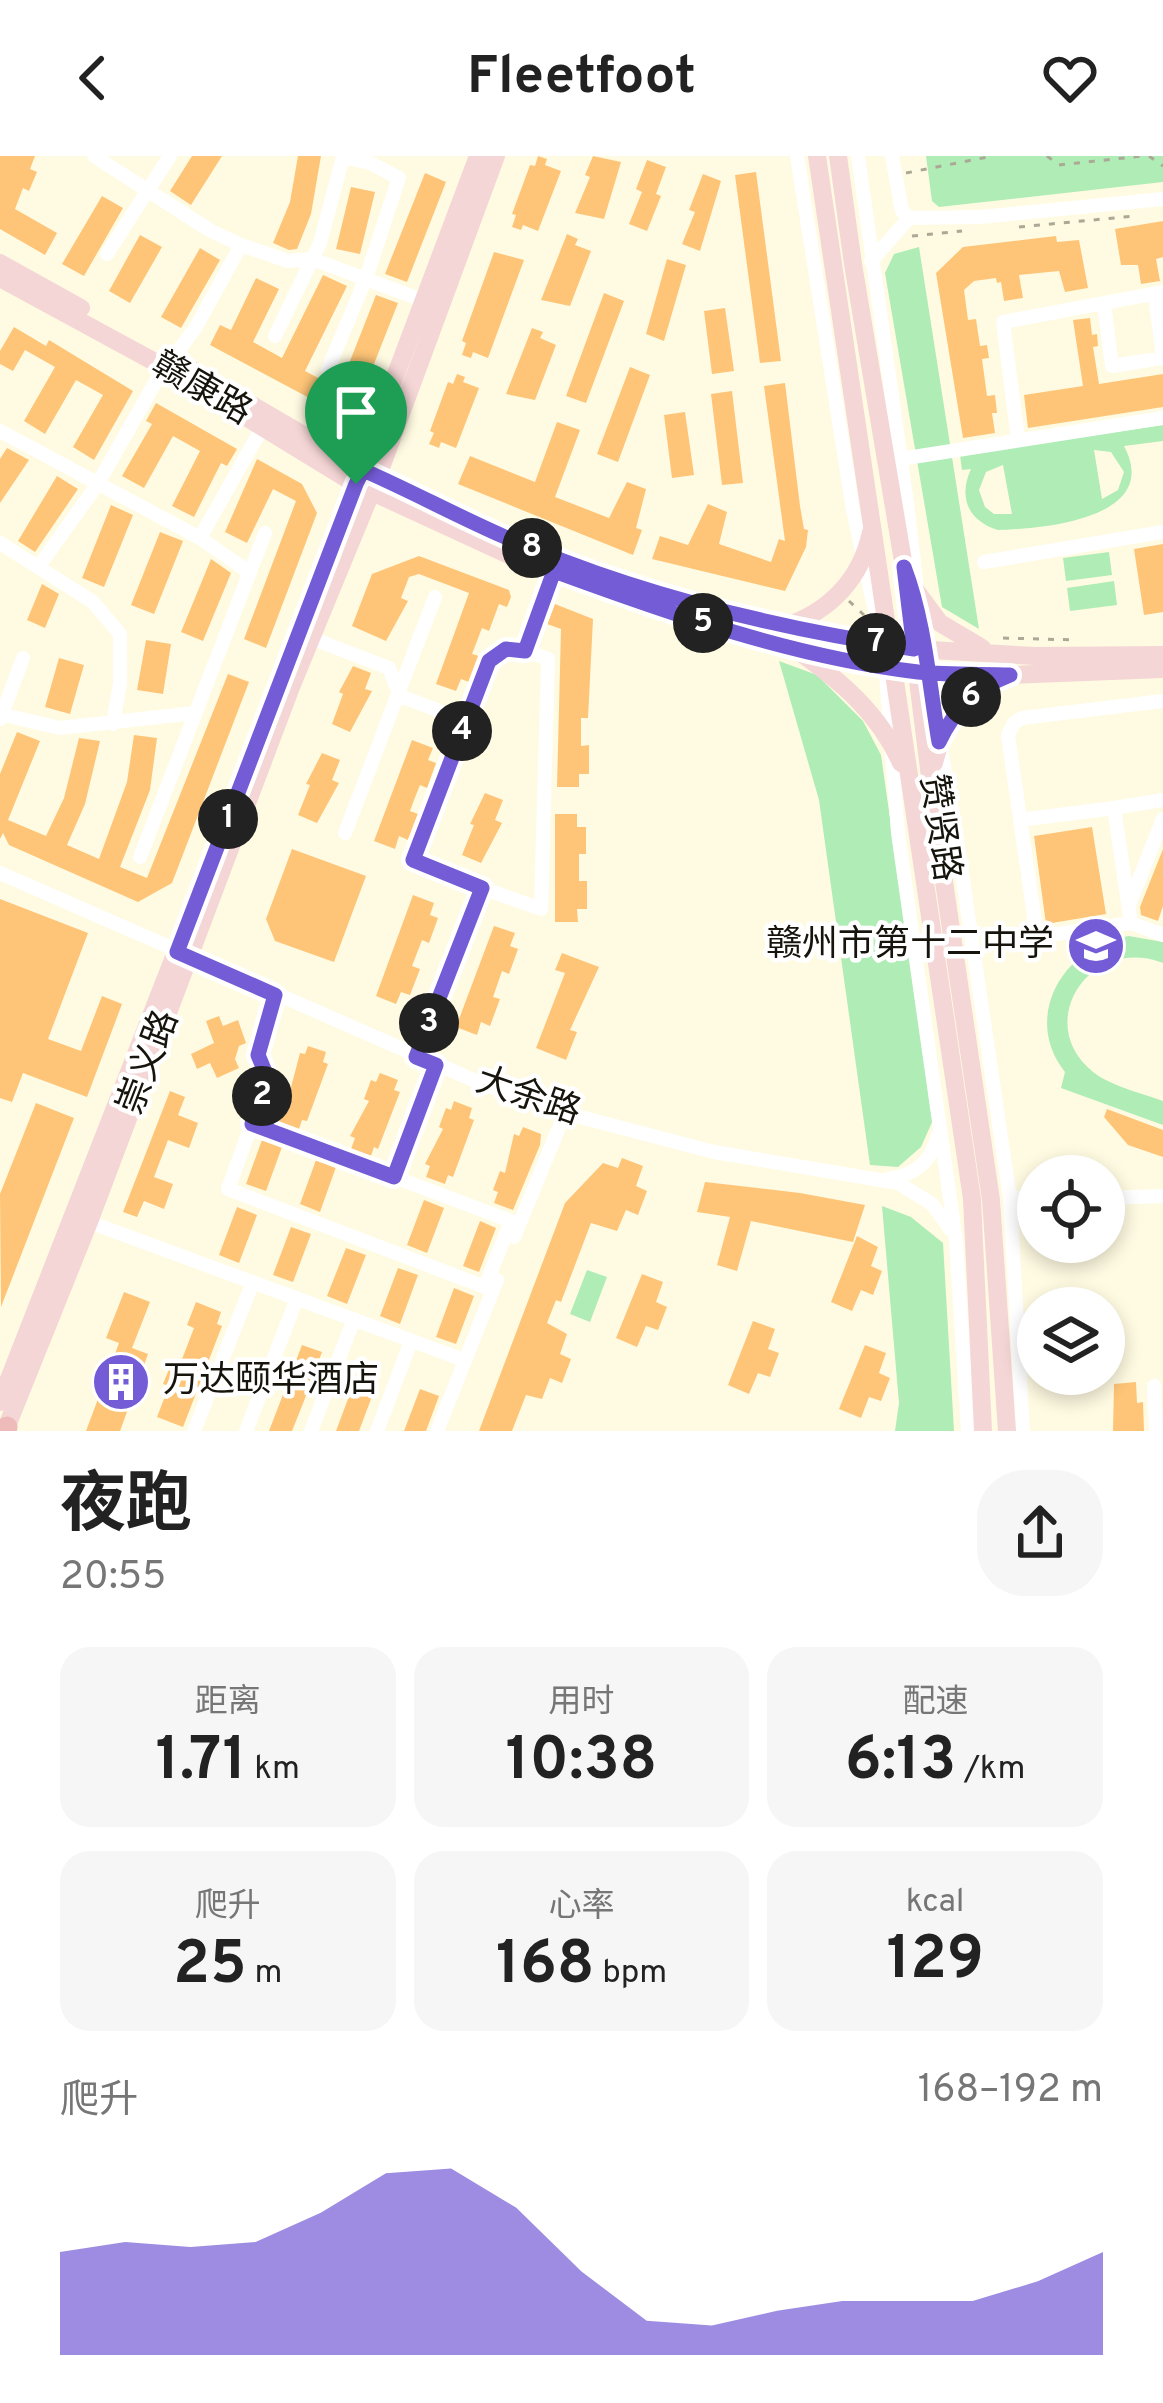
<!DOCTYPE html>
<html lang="zh">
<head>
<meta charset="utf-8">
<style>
  :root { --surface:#fff; --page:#f6f6f6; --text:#222; --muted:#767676; --accent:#745cd6 }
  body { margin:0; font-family:Overpass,"Noto Sans SC",sans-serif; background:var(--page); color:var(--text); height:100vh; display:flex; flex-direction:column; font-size:45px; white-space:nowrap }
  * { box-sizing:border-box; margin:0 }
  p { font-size:39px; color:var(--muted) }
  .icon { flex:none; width:66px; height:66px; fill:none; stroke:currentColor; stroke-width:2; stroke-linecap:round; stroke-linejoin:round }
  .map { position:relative; height:1275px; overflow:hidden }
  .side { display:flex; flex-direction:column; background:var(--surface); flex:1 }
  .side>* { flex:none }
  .buttons { position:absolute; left:1017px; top:999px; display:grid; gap:24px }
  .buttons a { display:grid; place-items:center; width:108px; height:108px; border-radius:50%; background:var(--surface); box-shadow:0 6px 18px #0003; font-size:60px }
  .pin { position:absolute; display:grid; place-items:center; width:102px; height:102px; color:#fff; margin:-123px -51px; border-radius:50% 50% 50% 0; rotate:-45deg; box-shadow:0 0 12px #0007 }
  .pin .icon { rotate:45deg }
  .km { position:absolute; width:60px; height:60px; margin:-30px; border-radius:50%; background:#222; color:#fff; font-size:33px; line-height:60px; text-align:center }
  .round { display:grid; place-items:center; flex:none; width:126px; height:126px; border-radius:48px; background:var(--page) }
  .summary { display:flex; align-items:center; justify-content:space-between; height:204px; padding:0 60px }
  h1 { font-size:66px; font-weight:700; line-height:90px }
  .metrics { display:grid; grid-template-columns:repeat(3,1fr); gap:18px; height:204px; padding:12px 60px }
  .metrics div { display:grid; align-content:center; border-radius:30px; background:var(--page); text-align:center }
  .metrics b { font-size:60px; font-weight:700 }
  .metrics small { font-size:33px; font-weight:400 }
  .metrics p { font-size:33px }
  .chart { height:336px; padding:24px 60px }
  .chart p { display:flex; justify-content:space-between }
  .chart svg { width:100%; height:216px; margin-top:12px; fill:var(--accent); opacity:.7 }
  header { display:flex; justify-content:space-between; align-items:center; height:156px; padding:0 60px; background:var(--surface); font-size:54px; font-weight:700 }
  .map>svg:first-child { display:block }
  .green { fill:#afecb6; fill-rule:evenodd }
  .building { fill:#fec578 }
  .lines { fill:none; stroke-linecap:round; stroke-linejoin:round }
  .path { stroke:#aba895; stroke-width:3; stroke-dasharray:6 9; stroke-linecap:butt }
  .minor { stroke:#fff; stroke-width:14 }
  .major { stroke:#f5d6d6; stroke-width:18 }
  .highway { stroke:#efbaba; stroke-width:21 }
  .route-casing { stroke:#fff; stroke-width:24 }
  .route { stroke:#745cd6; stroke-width:15 }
  .labels { text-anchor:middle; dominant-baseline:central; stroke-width:9; stroke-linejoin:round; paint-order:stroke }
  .street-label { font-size:36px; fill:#16140c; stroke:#fff }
  .poi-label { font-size:36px; fill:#16140c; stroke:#fff; text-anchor:end }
</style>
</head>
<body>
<header><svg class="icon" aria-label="back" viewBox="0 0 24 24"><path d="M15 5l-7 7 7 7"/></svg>Fleetfoot<svg class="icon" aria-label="heart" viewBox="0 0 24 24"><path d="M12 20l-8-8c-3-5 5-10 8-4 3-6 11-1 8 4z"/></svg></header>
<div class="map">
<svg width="1163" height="1275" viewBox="0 0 1163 1275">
  <rect width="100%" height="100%" fill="#fffbe2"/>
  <path class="green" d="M926,0h237v26l-224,25 -7,-6z
    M919,91l60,382 -37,-22 -57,-334 9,-19z
    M1163,269v16l-39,5c39,73 -83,83 -126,84 -30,-9 -40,-33 -27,-61l-9,1 -2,-15zM1094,294l17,2 13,20 -6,18 -16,9zM1003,309l9,49h-18l-9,-7 -6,-17 7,-18z
    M1109,396l3,23 -46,6 -3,-23z
    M1114,425l3,24 -47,6 -3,-23z
    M779,505l38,14 46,46 18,34 52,365 -12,27 -23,20 -28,-2 -51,-365z
    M1129,780l34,6v21c-73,-28 -131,60 -70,109 18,14 48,21 70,29v24l-102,-37 4,-16c-44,-55 -1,-127 64,-136z
    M882,1050l29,11 32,26 11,188h-59l4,-28z
    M587,1114l20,7 -17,45 -20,-8z"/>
  <path class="building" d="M0,0h35l-5,13 7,3 -8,19 -6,-3 -8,21 42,24 -12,22 -45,-26z
    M192,0h30l-31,49 -21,-14z
    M298,0h23l-10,58 -14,35 -8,1 -16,-7 17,-41z
    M538,0l9,3 -2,6 16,6 -23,60 -15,-6 -2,5 -9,-3 4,-12 -4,-1 18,-49 5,1z
    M593,0l28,6 -17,57 -29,-6 15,-36 -5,-2z
    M647,4l19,7 -10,27 5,2 -14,35 -18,-7 13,-32 -6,-3z
    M756,16l25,189 -21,2 -25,-188z
    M425,17l21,9 -39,100 -22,-8z
    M703,18l18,7 -21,70 -18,-7 13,-32 -6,-2z
    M351,31l24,5 -15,62 -24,-5z
    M102,40l21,12 -39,68 -22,-12z
    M1163,65v36l-7,2 4,22 -19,3 -3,-19h-17l-6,-36z
    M567,78l11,5 -3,6 16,6 -21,55 -29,-6z
    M140,79l22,12 -32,56 -21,-12z
    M1056,80l1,6 22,-2 9,48 -23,4 -6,-21 -40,4 4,23 -19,3 -3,-19 -4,1 -1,-5 -22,3 -10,9 4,30 8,-1 4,27 7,-1 2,13 -7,1 5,37 8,-1 2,18h-5l3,20 -32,5 -27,-165 27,-26z
    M200,92l20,12 -39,68 -20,-11z
    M494,96l30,8 -36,98 -15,-6 -2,6 -9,-3 4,-12 -4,-2z
    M667,103l19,6 -22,76 -18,-7z
    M323,119l24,11 -42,85 34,18 37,-94 22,8 -39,99 -29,7 -120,-64 10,-20 11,5 25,-52 23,11 -26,53 29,16z
    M604,137l20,8 -38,102 -20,-7z
    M725,152l9,63 -22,3 -8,-63z
    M1090,162l2,17 5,-1 1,12 -5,1 6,37 64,-10v33l-135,21 -4,-33 59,-9 -10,-66z
    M14,171l32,19 3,-6 84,51 -39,69 -21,-13 30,-52 -27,-15 -31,54 -21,-13 31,-54 -30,-17 -12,21 -13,-7v-13z
    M532,172l11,4 -3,6 16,7 -21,55 -29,-6z
    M630,211l20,8 -32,87 -21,-8z
    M457,218l8,3 -2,5 16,6 -23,60 -15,-6 -2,6 -10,-4 5,-11 -4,-2 18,-49 5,2z
    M785,227l15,123 4,23 4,1 -2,17 -21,44 -133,-32 8,-23 28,9 20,-41 19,8 -8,32 52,18 8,-23 6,2 -21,-155z
    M732,235l11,92 -21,2 -11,-91z
    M156,247l81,46 -10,17 -6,-3 -27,54 -22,-11 28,-55 -27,-15 -29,52 -22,-12 30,-52 -6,-3z
    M685,256l9,63 -22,3 -8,-63z
    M557,266l23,8 -25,67 54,21 18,-36 19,7 -10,39 6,2 -9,25 -175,-71 12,-28 65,26z
    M7,292l22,12 -29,43v-44z
    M257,303l45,25 15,29 -51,135 -22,-9 52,-138 -23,-12 -26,54 -22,-11z
    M57,320l21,13 -43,63 -17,-11z
    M111,349l22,10 -29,72 -22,-9z
    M160,376l23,9 -29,73 -23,-9z
    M1163,388v68l-19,3 -10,-66z
    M419,400l90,34 2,7 -4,10 -8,-3 -10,27 -7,-3 -10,26 7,2 -10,26 -8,-3 -5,12 -20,-7 33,-91 -50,-19 -10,3 -8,21 7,3 -22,40 -34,-15 20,-52z
    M211,403l20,14 -28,68 -22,-9z
    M42,428l17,10 -14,34 -18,-8z
    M555,448l38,15 -5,99h-7v28l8,-1v29h-10v13h-22l4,-158 -14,-5z
    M146,484l25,4 -8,50 -26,-4z
    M59,502l25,7 -14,49 -25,-7z
    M353,510l18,7 -6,16 7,2 -22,41 -18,-8 11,-30 -4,-2z
    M228,518l21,8 -77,201 -34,19 -129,-57 -6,-12 -3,6v-65l17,-42 23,9 -32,79 38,16 18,-38 15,-60 21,3 -15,63 -18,41 32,14 28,-77 7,-47 23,3 -7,52 -30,77 27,11z
    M412,584l21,8 -5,12 8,3 -9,25 -7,-3 -6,15 -4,11 8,3 -10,26 -9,-4 -4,13 -21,-8z
    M322,597l18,7 -8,20 7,3 -22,40 -19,-8 12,-30 -4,-1z
    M485,637l18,7 -8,20 7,3 -21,40 -19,-8 12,-30 -4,-1z
    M555,658h22v13h9v27h-7v27h8v28h-10l1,13h-23z
    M1092,671l14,87 -60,10 -12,-88z
    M292,693l74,27 -32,86 -59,-21 -9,-22z
    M1163,693v57l-5,15 -17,-6 -1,-8z
    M413,739l21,8 -4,12 8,3 -9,25 -7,-3 -10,26 8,3 -10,26 -9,-3 -5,12 -20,-8z
    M0,743l88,34 -40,106 33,12 21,-55 20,8 -35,93 -64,-24 -11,29 -12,-4z
    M494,770l21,7 -5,13 8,3 -9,25 -7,-3 -9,26 7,2 -10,27 -9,-4 -4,13 -21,-8z
    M562,797l37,14 -29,63 7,2 -11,28 -30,-12 29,-75 -10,-3z
    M219,860l4,10 15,-6 8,23 -7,3 -4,13 4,9 -22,10 -7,-15 -13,6 -6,-15 23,-11 -8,-22z
    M308,890l18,6 -3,10 5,2 -21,57 -5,-1 -3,9 -20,-7 5,-12 -5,-2 7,-18 4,1 10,-38 5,1z
    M380,917l18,7 -4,10 6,2 -22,57 -4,-2 -3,9 -20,-7 4,-11 -5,-2 19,-35 -5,-2 7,-19 5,2z
    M170,935l15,6 -7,18 20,8 -9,25 -21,-8 -14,37 19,7 -9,25 -20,-8 -7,16 -14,-5z
    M454,945l18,7 -3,10 5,2 -21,57 -5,-2 -3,9 -19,-7 4,-11 -5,-2 18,-35 -4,-2 7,-19 5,2z
    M36,947l38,15 -73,189 -1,-113z
    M1107,953l56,21v27l-35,-12 -24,-28z
    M523,971l18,7 -1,11 -27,65 -19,-7 4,-11 -5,-2 7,-19 5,2 9,-39 5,2z
    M262,984l20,7 -16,44 -20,-7z
    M622,1002l21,8 -7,20 11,5 -9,24 -12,-5 -9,21 -26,-8 -30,79 -5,-2 -9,23 20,11 -7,20 11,5 -9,24 -12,-5 -8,21 -16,-4 -14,36h-33l86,-228 38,-40 15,5z
    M316,1004l20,7 -16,45 -20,-8z
    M705,1026l95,11 65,12 -12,37 -102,-21 -14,50 -20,-6 13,-48 -33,-5z
    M424,1044l20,8 -17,45 -20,-8z
    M237,1051l20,8 -18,48 -20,-8z
    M480,1065l16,7 -17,44 -16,-6z
    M291,1071l20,7 -18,48 -20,-7z
    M857,1080l21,11 -7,19 11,5 -9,24 -12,-5 -9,21 -21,-9z
    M346,1092l20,7 -19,49 -20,-8z
    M398,1112l20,7 -18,49 -20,-8z
    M642,1118l21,8 -7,20 11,5 -9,23 -12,-4 -9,21 -21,-9z
    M454,1132l20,8 -18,48 -20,-7z
    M124,1136l26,10 -18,46 16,6 -28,77h-34l33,-88 -13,-5z
    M196,1146l25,10 -4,12 5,2 -39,101 -26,-10 12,-31 -6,-2 6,-15 8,3 17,-44 -7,-3z
    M753,1165l22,8 -7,20 11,4 -9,24 -12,-4 -9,21 -21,-9z
    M302,1189l20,7 -18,49 -12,30h-23z
    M865,1189l21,8 -7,20 11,5 -9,23 -12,-4 -8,21 -22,-9z
    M360,1211l20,8 -21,56h-23z
    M1136,1226l1,21 6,-1 1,29h-31l1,-47z
    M420,1233l19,7 -13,35h-22z"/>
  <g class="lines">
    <path class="path" d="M1047,0l12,9 83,-9
      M1149,0l14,10
      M906,17l87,-17
      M1019,71l116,-11
      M912,80l50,-5
      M849,445l15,14
      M1003,482l74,2"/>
    <path class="minor" d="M94,0l117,75 30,14 47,16 24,-2 113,42
      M797,0l56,354 26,120
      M858,0l49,347 20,169 29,161 54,365 13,233
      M892,0l10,55 7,7
      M107,98l63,-98
      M871,105l38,-43 71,-1 183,-18
      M1104,148l8,62 51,-8 -8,-63
      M275,180l45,-93 23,-86 27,6 29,15 -33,100 -38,91
      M172,203l24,-32 45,-82
      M0,275l200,107 49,34
      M1018,283l-15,-117 160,-30
      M900,303l263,-41
      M200,382l63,-112
      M0,387l93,59 27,32v49l-7,41
      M984,406l179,-30
      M39,410l58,-81 67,-118
      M311,482l78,30 11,28 66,25
      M525,495l29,-80
      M886,519l12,158 58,408 12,190
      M0,558l60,14 135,-15
      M0,563l23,-61
      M1163,644l-49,8 17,115 32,12
      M1020,664l94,-12
      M345,677l90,-236
      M140,701l125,-324
      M0,717l478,209 87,31 149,39 184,31 34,21 18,25
      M1130,746l33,-83
      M1131,767l-94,14 -29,-202 6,-12 8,-5 141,-17
      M275,839l-17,60 10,24 -40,110 257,98 26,-66 -117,-44 41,-112
      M416,901l66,-169 59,21 7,-250c-21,-8 -41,-18 -59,2l-76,199 69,28
      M252,968l142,53
      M887,1023c28,-4 44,-16 51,-44
      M1010,1042h28
      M1104,1042l59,-2
      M89,1066l375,138
      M514,1081l51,-124
      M1154,1230l2,45
      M194,1275l59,-149
      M246,1275l51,-133
      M311,1275l43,-112
      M377,1275l34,-90
      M437,1275l60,-151"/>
    <path class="major" d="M817,0l155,1043 11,232
      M838,0l15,108 51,303 33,267 54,366 16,231
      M0,107l81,45
      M0,122l164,89 193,118 150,69 168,62 192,47 50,8 93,4 153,-6
      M189,212l174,102 143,68 172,61 108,27 128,23 121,7 128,-1
      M911,428l29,39 42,25
      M786,470c44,-15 75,-47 85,-94
      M795,493c45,31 84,64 106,114
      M292,495l186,-495
      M934,607c9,-41 33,-70 71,-86
      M0,1246l244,-624
      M5,1275l84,-209 202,-535 87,-211 118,-320"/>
    <path class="highway" d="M6,1275l1,-4"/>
  </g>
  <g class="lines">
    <defs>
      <path id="route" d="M356,328l-179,468 98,43 -17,60 10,24 -16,45 142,53 42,-112 -20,-8 66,-169 -69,-28 76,-199 17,-12 19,2 29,-80c117,43 240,86 364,101 31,3 62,2 92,3 -34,13 -56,35 -71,67 -10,-58 -14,-120 -35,-175l10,82c-139,-21 -280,-55 -409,-112 -48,-21 -94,-46 -142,-67l-7,14"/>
    </defs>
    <use href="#route" class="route-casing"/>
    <use href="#route" class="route"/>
  </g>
  <defs>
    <symbol id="school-disc" viewBox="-11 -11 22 22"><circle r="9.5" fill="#745cd6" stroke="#fff"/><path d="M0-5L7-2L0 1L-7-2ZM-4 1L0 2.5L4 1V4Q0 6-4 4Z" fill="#fff"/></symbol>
    <symbol id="building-disc" viewBox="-11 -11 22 22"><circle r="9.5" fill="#745cd6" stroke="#fff"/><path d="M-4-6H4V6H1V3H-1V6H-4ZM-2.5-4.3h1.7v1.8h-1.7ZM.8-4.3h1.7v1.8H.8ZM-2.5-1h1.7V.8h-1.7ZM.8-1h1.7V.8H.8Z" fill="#fff"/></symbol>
  </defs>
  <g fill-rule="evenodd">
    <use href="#school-disc" x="1063" y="757" width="66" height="66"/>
    <use href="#building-disc" x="88" y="1193" width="66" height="66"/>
  </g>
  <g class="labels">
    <g class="street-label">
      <text transform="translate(201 234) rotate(30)">赣康路</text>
      <text transform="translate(938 672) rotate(82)">赞贤路</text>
      <text transform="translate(150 907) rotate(-69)">崇义路</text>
      <text transform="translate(528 942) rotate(19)">大余路</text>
    </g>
    <g class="poi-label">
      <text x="1054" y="790">赣州市第十二中学</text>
      <text x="163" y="1226" text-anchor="start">万达颐华酒店</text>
    </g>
  </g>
</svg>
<div class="buttons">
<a><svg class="icon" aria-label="locate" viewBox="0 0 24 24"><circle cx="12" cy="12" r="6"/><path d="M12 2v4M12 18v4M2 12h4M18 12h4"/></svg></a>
<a><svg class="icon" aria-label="layers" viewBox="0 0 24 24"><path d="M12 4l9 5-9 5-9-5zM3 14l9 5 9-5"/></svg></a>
</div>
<div class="pin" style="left:356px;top:328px;background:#1e9e55"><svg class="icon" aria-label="arrive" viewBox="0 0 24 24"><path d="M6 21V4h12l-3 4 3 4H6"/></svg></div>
<b class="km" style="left:228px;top:663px">1</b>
<b class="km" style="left:262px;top:940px">2</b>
<b class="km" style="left:429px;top:867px">3</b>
<b class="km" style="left:462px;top:575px">4</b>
<b class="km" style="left:703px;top:467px">5</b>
<b class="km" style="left:971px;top:541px">6</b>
<b class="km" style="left:876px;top:487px">7</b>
<b class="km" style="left:532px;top:392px">8</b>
</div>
<section class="side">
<div class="summary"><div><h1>夜跑</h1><p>20:55</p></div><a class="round"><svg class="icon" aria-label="share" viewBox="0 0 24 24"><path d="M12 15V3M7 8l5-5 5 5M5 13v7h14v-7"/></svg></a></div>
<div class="metrics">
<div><p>距离</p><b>1.71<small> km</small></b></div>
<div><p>用时</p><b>10:38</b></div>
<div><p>配速</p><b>6:13<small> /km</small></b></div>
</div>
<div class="metrics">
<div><p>爬升</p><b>25<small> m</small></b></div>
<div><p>心率</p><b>168<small> bpm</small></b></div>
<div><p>kcal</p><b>129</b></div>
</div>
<div class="chart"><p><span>爬升</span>168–192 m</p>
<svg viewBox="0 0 160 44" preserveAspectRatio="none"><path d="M0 44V23L10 21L20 22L30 21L40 15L50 7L60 6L70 14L80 27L90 37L100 38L110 35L120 33L130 33L140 33L150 29L160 23V44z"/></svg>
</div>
</section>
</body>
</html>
